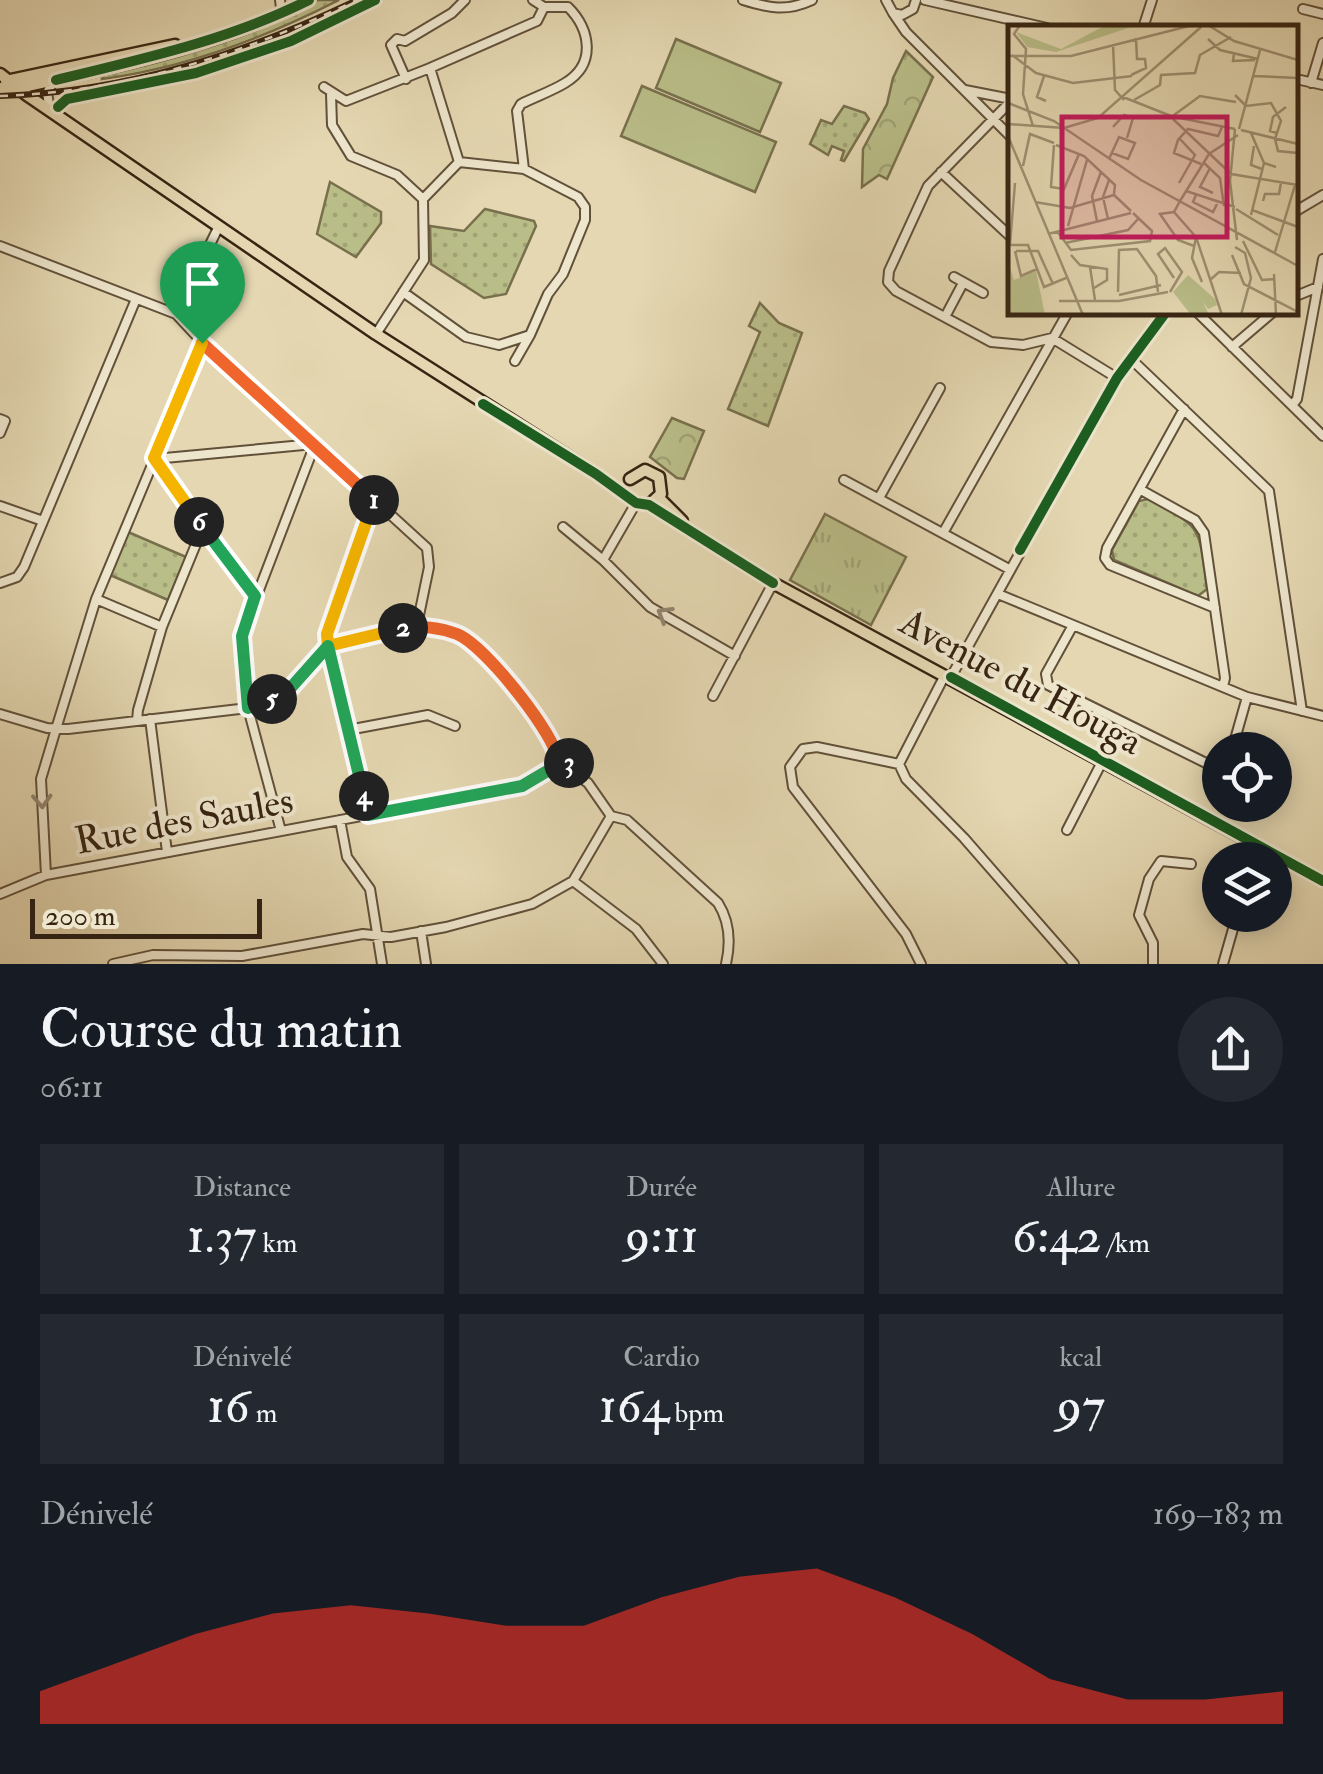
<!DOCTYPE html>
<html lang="fr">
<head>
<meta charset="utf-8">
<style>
  :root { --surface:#171b24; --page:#242831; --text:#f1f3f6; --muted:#9ea1a6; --accent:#d93025 }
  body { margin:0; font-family:"IM FELL Double Pica",serif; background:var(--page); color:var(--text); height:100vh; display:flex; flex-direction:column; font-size:38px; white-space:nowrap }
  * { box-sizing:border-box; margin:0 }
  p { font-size:32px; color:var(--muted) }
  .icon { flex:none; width:55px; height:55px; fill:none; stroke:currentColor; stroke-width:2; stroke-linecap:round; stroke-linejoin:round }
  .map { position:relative; height:964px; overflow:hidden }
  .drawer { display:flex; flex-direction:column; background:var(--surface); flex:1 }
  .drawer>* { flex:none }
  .tools { position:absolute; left:1202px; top:732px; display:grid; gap:20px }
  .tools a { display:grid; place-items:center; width:90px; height:90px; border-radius:50%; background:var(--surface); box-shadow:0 5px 25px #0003; font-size:50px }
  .scale { position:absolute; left:30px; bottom:25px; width:232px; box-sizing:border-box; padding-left:10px; border:5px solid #372412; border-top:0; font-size:28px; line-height:35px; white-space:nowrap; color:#372412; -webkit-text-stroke:8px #ede5cc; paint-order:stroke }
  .pin { position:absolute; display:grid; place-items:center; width:85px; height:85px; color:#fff; margin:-102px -42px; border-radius:50% 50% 50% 0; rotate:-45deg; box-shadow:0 0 10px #0007 }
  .pin .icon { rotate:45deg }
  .km { position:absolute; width:50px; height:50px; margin:-25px; border-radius:50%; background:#222; color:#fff; font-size:28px; line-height:50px; text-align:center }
  .round { display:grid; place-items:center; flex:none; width:105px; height:105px; border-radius:52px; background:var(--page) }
  .overview { display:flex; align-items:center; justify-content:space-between; height:170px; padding:0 40px }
  h1 { font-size:55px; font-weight:600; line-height:75px }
  .stats { display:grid; grid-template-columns:repeat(3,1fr); gap:15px; height:170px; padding:10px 40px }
  .stats div { display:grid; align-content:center; border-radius:0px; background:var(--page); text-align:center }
  .stats b { font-size:50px; font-weight:600 }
  .stats small { font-size:28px; font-weight:400 }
  .stats p { font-size:28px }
  .chart { height:280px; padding:20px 40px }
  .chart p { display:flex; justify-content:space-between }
  .chart svg { width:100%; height:180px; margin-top:10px; fill:var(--accent); opacity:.7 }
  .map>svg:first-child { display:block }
  .grass { fill:url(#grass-dots); stroke:#78704d; stroke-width:2.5 }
  .forest { fill:url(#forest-crowns); stroke:#78704d; stroke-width:2.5 }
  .park { fill:url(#park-tufts); stroke:#78704d; stroke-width:2.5 }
  .pitch { fill:#b9bd88; stroke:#78704d; stroke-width:2.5 }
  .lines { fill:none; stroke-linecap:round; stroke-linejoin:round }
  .minor-casing { stroke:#62513a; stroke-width:12 }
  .major-casing { stroke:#372412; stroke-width:15 }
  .minor { stroke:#ede5cc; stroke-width:8 }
  .major { stroke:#e4d7b1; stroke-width:10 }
  .rail-casing { stroke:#372412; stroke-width:6 }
  .rail { stroke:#ede5cc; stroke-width:2.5; stroke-dasharray:8; stroke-linecap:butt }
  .cycleway-casing { stroke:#ede5cc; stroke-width:16 }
  .cycleway { stroke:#1b5e20; stroke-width:10 }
  .oneway { stroke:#92846f }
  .split-1-casing { stroke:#fff; stroke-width:20 }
  .split-2-casing { stroke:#fff; stroke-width:20 }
  .split-3-casing { stroke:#fff; stroke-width:20 }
  .split-4-casing { stroke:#fff; stroke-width:20 }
  .split-5-casing { stroke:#fff; stroke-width:20 }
  .split-6-casing { stroke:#fff; stroke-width:20 }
  .split-7-casing { stroke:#fff; stroke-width:20 }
  .split-1 { stroke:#f0652b; stroke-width:12 }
  .split-2 { stroke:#f5b400; stroke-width:12 }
  .split-3 { stroke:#f0652b; stroke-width:12 }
  .split-4 { stroke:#22a559; stroke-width:12 }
  .split-5 { stroke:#22a559; stroke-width:12 }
  .split-6 { stroke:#22a559; stroke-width:12 }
  .split-7 { stroke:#f5b400; stroke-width:12 }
  .labels { text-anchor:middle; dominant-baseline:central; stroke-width:8; stroke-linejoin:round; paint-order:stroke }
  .street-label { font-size:38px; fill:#372412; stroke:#ede5cc }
  .inset-road { fill:none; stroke:#9f8f71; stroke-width:2.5 }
  .view { fill:#c2185b; fill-opacity:0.15; stroke:#c2185b; stroke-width:5 }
  .inset-edge { fill:none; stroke:#372412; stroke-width:5 }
</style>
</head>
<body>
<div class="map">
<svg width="1323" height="964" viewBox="0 0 1323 964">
  <defs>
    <pattern id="grass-dots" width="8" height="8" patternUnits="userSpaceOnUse" patternTransform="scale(2.5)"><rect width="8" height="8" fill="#b9bd88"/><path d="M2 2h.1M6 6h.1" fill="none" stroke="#a0a274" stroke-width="1.8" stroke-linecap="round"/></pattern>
    <pattern id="forest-crowns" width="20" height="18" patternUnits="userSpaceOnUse" patternTransform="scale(2.5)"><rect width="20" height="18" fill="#b9bd88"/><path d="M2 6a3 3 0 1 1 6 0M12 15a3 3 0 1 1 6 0" fill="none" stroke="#a0a274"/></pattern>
    <pattern id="park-tufts" width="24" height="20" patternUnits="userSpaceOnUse" patternTransform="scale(2.5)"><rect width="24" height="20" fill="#b9bd88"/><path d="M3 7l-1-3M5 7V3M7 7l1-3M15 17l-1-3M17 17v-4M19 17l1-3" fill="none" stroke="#a0a274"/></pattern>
  </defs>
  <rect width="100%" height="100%" fill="#e4d7b1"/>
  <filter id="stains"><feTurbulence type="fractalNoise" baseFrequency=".002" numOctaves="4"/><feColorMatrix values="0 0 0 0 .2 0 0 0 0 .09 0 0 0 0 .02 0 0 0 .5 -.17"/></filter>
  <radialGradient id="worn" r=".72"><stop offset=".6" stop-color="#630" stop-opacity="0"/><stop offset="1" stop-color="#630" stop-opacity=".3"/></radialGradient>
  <path class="grass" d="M318,0h21c-74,38 -154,68 -237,79l2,-6 184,-58z
    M844,106l21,7 4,6 -25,42 -3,-1 3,-9 -12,-5 -4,9 -18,-11 11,-24 11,4z
    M330,182l51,30v11l-25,34 -39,-23z
    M485,209l49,12 2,5 -30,68 -22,4 -53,-34 -1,-38 34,5z
    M760,303l19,20 23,10 -34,93 -40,-17 32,-77 -11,-6z
    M1148,499c57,30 50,27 59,90l-9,7 -84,-36 -2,-10 27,-49z
    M128,532l58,25 -18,43 -58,-25z"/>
  <path class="forest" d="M906,51l27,26 -46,102 -8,-4 -17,12 1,-38 24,-45 6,-26z
    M672,418l32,13 -20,48 -7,-1 -27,-21z"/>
  <path class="park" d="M825,514l81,43 -35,68 -81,-45z"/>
  <path class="pitch" d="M676,39l105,44 -21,49 -104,-44z
    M642,86l134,56 -21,50 -134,-56z"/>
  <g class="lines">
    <defs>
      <path id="minor" d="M280,0l1,8
        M743,0c26,8 43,12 69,0
        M886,0l7,13 9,2 11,-6 3,-9
        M925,0l122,28
        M1303,9l20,5
        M893,13l13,19 105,105
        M1143,28l9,-28
        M406,79l-15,-34 6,-6 8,2 47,-28 13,-13
        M1296,79l27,6
        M1311,83l12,-40
        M324,87l22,14 84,-33
        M965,90l46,9
        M331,93l1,32 19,31 46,19 26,24
        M1011,101l-83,85 -39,85 -1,11 8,9 95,51 32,3 29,-7 65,40
        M50,110l-3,-17 6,-11
        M459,162l-29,-94 107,-47 7,-14
        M524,169l-7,-58 4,-7c14,-7 31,-13 44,-21 32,-19 25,-54 3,-76h-24l-11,-7
        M941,172l70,65
        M1296,211l27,-16
        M0,246l176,68 27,29 224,205 2,19 -12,58
        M954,277l29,16
        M1296,296l22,-9
        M1197,312l126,124
        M176,314l43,-88
        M945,317l18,-34
        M376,334l48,-74 -1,-61 36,-37 65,7 54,28 7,10v13l-22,54 -15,20 -18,41 -31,10 -33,-8 -63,-45
        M1232,347l41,-35
        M1130,358l139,133 33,220
        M515,361l15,-26
        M1293,404l4,-5 26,-140
        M1184,409l-77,139 -2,10 5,7 105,43
        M0,419l5,2 -5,12
        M154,459l101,137
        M154,459l160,-15
        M844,480l165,89
        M1141,490l54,30 9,13 21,145 -2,9
        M879,498l61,-110
        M0,506l43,15
        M563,527l40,33 47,47 85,49
        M943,533l125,-221
        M603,560l33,-57
        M0,583l17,-6 7,-10 112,-268
        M998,594l249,103 76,19
        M96,599l66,28
        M1072,627l-26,47 2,11 164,81 8,-2
        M951,677l166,-299 49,-66
        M713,696l60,-113
        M0,714l47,14 21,1 180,-21 39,-16 40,-46 90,-21 40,9 16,10 67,76 16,33
        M150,719l17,133
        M137,720l1,-10 24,-83 41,-100
        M348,730l80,-15 27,11
        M1232,750l15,-53
        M551 761a9 9 0 1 1 18 0a9 9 0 1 1-18 0Z
        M899,764l7,15 58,59 110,126
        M567,768l21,15 23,33 16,4 91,83c12,19 13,39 8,61
        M369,815l-42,-174 48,-139
        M340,820l7,37 23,32 12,75
        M1067,830l36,-70
        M281,831l-32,-119 -8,-75 74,-193
        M46,875l-5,-96 15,-50 40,-130 107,-256
        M573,881l63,48 27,35
        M0,894l46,-19 476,-89 31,-19
        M421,931l5,33
        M113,964l40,-9 89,1 121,-22 28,3 55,-10 86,-23 41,-23 38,-65
        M921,964l-15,-30 -113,-147 -3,-20 13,-18 14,-2 82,17 46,-89
        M1153,964v-21l-14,-28 10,-36 12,-18 30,3
        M1223,964l14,-49"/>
      <path id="major" d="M0,74l27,21 349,239 220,140 40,29 13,2 124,78 550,298
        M6,81l169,-36
        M0,88h19c99,-22 199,-42 290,-88
        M630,479l15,-9 14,7 2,17 -12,11
        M659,498l23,23"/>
    </defs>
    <use href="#minor" class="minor-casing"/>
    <use href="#major" class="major-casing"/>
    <use href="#minor" class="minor"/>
    <use href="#major" class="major"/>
    <defs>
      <path id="rail" d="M0,96c126,-4 244,-42 357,-96"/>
    </defs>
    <use href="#rail" class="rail-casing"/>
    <use href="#rail" class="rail"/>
    <defs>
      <path id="cycleway" d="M56,80c86,-21 173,-40 253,-80
        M58,107l9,-8 129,-26 95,-32 84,-41
        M483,404l113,70 40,29 13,2 124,78
        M1020,550l97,-172 49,-66
        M951,677l372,204"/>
    </defs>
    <use href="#cycleway" class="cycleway-casing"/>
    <use href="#cycleway" class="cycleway"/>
  </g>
  <defs><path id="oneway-chevron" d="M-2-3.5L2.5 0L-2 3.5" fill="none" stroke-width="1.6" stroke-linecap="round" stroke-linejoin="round" transform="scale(2.5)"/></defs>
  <g class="oneway">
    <use href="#oneway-chevron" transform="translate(664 614) rotate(-149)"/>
    <use href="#oneway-chevron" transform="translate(42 801) rotate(87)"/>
  </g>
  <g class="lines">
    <defs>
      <path id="split-1" d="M202,343l172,157"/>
      <path id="split-2" d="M374,500l-47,134 1,12 75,-18"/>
      <path id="split-3" d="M403,628c17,-3 38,0 54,6 27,11 90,91 99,119l11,2 2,8"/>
      <path id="split-4" d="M364,796l4,19 154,-29 32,-19 8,3 7,-7"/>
      <path id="split-5" d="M272,699l15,-7 41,-46 36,150"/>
      <path id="split-6" d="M199,522l56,74 -13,40 6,72 24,-9"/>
      <path id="split-7" d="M199,522l-45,-64 48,-115"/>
    </defs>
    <use href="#split-1" class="split-1-casing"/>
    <use href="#split-2" class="split-2-casing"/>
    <use href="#split-3" class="split-3-casing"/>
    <use href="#split-4" class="split-4-casing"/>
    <use href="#split-5" class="split-5-casing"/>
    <use href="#split-6" class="split-6-casing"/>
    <use href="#split-7" class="split-7-casing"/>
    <use href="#split-1" class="split-1"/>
    <use href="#split-2" class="split-2"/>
    <use href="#split-3" class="split-3"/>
    <use href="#split-4" class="split-4"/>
    <use href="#split-5" class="split-5"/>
    <use href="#split-6" class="split-6"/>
    <use href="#split-7" class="split-7"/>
  </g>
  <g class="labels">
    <g class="street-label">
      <text transform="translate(1021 682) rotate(28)">Avenue du Houga</text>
      <text transform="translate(184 821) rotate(-11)">Rue des Saules</text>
    </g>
  </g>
  <g transform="translate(1008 25)">
    <rect width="290" height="290" fill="#e4d7b1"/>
    <path d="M129,0l-81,27 -29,-5 -11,-15 45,17 43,-23zM0,237l6,18 22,-9 9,44h-37zM180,250l27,24 2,6 -9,4 -5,-7 6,13h-18l-18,-23z" fill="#b9bd88"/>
    <path class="inset-road" d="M12,0l-6,9 12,15 -3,45 10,32M200,0l26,16 64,19M200,14l12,11 38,9M105,19l2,46 9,10M226,28l-1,8 22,-1M4,30l24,18 37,10 59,-7M0,31h63l122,-31M123,50l15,-7 -1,-9h-8l-1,-21M36,51l-7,21 9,4M246,51l44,2M227,70l11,11 25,-3 10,18 -6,18M115,72l48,19M126,75l26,-15 1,-10 34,-2 5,-18 31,-18M0,78l46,18 87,59 157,86M166,90l26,-19 36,6M162,91l65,13M165,94l58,55 67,11M0,99l56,4 34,-10 103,-91M105,102l11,-12 9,3 -6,20M227,104l-5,52 7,59M231,104l21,-79M233,105l57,14M243,108l13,30 12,4M269,108l-7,-2 3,-14 13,-10M0,111l75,179M171,113l16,17 -16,28M267,114l3,12 20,2M46,120l-3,42 13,2 15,-35M48,120l28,11 31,29 -1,9M246,121l-3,19 11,4M101,134l10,-22 16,6 -7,16 -16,-6M195,137l17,16 4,28M193,139l-27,-11 4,-13 10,-11 30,7 4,-9M15,141l7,-32 24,9M202,143l-10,19 13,6M178,166l49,16M188,170l-3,7 20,10 4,-8M172,176l29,-47 29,-19M172,176l-6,11 -14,2 18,26 16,6M255,176l2,-7h14l2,-11M27,177l35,6 44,-13 17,16M228,184l42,26M244,185l46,17M166,187l22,25 -4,21 10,24M243,190l13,-52M100,194l-5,-22 6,-17M89,196l-5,-25 9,-24M60,201l19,-66M49,206l14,19 79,-9 2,-10 -19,-18M40,209l83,-21M188,212l26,78M235,216l19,39 13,-1M57,218l63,-13 10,-11M2,219l5,-61M0,220h20l16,42 22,-9M227,222l10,6 6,25 -10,37M7,226l6,25 16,-7M8,226h22l15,33M267,227l20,-67M63,230l9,10 27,4v11l-13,8M224,230l12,29 54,28M82,242l5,33M266,249l2,41M202,255l9,-8 22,1M110,267l1,-42 18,-1 19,27 2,16M162,267l12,-20 -17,-24 -7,6 16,24M111,270l42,-10M51,276h60l49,-9"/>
    <path class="view" d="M54,92h165v120h-165z"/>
    <rect width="290" height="290" class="inset-edge"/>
  </g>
  <rect width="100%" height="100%" filter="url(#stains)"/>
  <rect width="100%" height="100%" fill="url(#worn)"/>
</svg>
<div class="tools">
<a><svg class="icon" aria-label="locate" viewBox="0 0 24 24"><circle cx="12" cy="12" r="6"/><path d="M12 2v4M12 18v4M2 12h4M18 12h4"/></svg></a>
<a><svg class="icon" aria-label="layers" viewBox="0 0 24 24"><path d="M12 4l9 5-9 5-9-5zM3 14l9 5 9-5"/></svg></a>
</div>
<div class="scale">200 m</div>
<div class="pin" style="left:202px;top:343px;background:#1e9e55"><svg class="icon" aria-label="arrive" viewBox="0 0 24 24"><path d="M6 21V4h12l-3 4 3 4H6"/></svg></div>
<b class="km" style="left:374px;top:500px">1</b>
<b class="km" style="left:403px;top:628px">2</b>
<b class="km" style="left:569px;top:763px">3</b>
<b class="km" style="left:364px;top:796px">4</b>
<b class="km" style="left:272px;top:699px">5</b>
<b class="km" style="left:199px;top:522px">6</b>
</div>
<section class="drawer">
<div class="overview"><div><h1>Course du matin</h1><p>06:11</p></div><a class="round"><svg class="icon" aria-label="share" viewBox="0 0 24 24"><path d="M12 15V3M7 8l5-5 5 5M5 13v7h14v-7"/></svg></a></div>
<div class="stats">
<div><p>Distance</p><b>1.37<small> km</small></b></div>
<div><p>Durée</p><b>9:11</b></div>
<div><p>Allure</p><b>6:42<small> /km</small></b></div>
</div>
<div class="stats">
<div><p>Dénivelé</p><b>16<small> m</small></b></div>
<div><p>Cardio</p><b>164<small> bpm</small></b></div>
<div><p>kcal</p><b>97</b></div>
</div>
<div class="chart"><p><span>Dénivelé</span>169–183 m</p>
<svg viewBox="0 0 160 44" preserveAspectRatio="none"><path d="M0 44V36L10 29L20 22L30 17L40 15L50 17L60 20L70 20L80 13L90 8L100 6L110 13L120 22L130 33L140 38L150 38L160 36V44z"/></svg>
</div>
</section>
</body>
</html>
